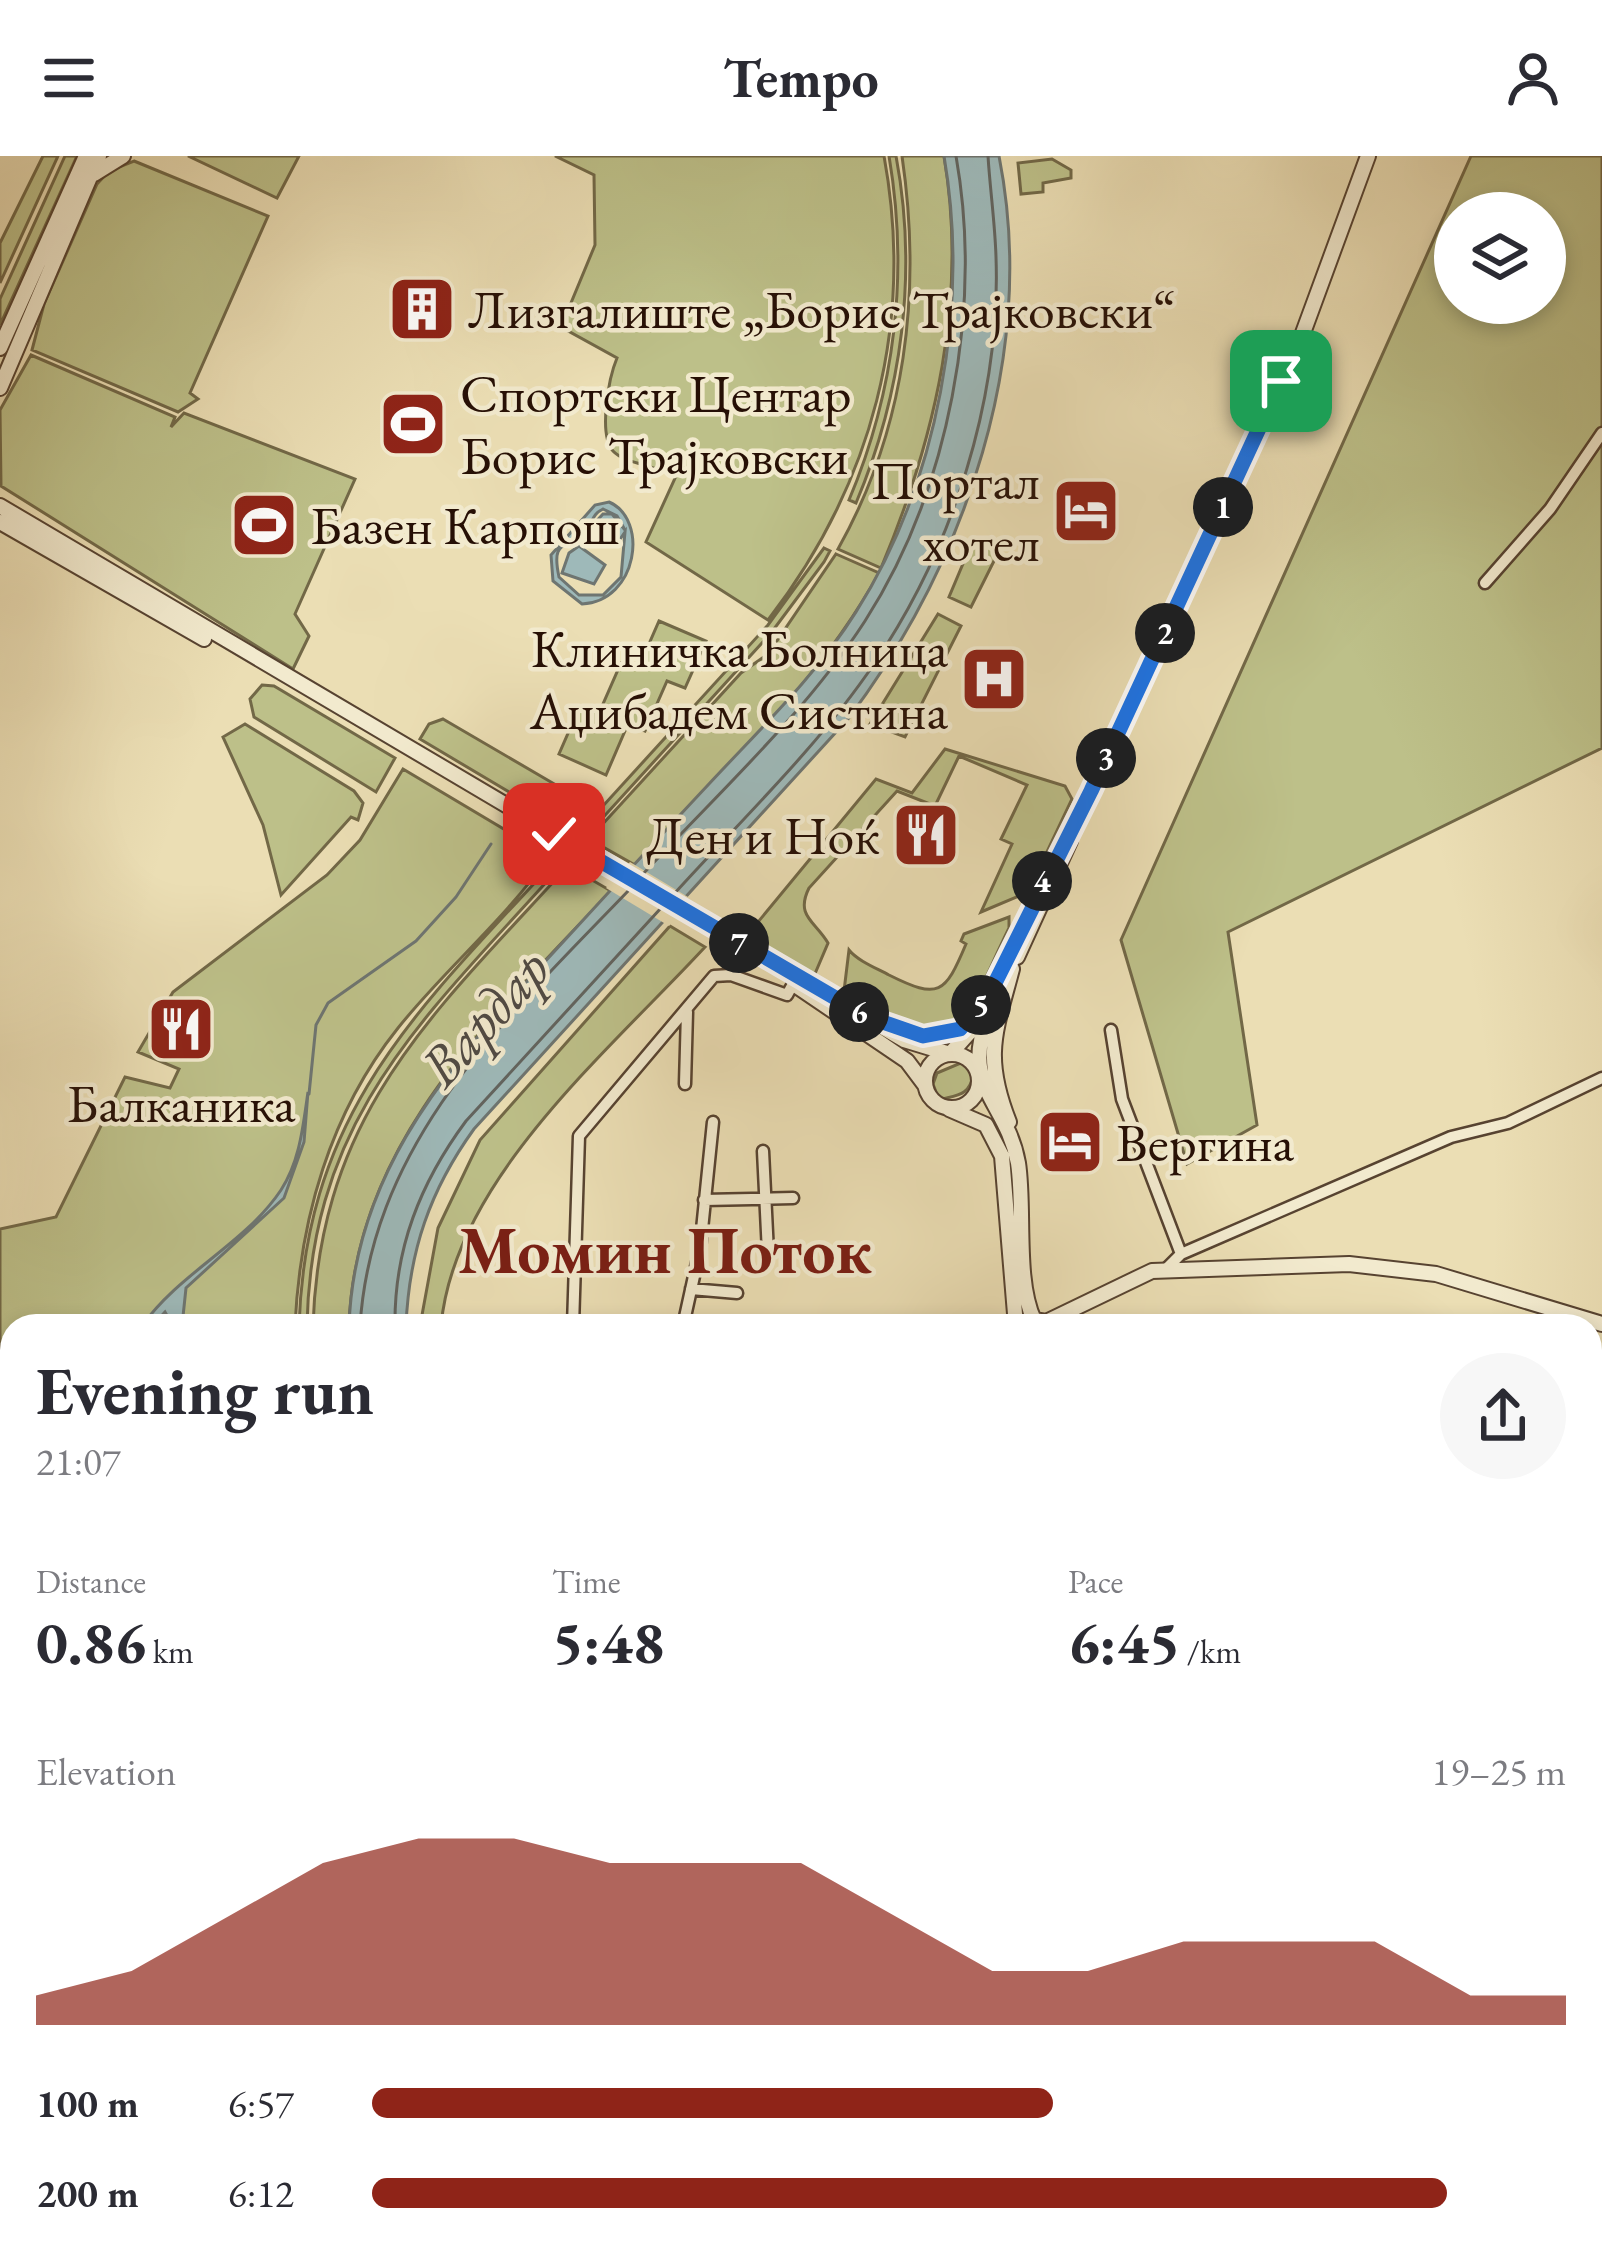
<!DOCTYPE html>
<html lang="en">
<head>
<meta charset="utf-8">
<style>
  :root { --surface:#fff; --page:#f7f7f7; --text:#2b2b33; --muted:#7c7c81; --accent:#8f2418 }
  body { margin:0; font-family:"EB Garamond",serif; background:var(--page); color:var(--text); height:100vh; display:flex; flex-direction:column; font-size:45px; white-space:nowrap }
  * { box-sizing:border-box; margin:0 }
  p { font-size:39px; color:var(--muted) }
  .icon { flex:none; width:66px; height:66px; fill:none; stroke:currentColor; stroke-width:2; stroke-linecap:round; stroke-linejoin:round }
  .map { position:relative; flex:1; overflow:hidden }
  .details { position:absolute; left:0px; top:1158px; width:1602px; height:951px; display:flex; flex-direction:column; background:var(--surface); border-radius:36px 36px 0 0; box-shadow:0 6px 18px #0003 }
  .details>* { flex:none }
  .buttons { position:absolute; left:1434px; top:36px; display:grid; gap:24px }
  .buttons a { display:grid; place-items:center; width:132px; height:132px; border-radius:50%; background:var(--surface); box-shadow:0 6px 18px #0003; font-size:60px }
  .pin { position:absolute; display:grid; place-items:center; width:102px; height:102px; color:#fff; margin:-51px; border-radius:24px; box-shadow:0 6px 18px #0006 }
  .km { position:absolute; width:60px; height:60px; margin:-30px; border-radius:50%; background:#222; color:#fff; font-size:33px; line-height:60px; text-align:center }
  .round { display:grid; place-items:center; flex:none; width:126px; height:126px; border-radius:63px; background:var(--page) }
  .head { display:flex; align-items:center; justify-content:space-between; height:204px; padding:0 36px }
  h1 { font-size:66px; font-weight:700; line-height:90px }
  .metrics { display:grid; grid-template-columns:repeat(3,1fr); gap:18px; height:204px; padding:12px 36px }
  .metrics div { display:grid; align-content:center }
  .metrics b { font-size:60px; font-weight:700 }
  .metrics small { font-size:33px; font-weight:400 }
  .metrics p { font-size:33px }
  .chart { height:336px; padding:24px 36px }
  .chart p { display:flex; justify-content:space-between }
  .chart svg { width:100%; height:216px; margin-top:12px; fill:var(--accent); opacity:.7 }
  ul { padding:0 36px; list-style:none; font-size:39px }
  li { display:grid; grid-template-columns:192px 144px 1fr; align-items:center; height:90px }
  li i { height:30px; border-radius:15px; background:var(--accent) }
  header { display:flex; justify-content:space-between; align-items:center; height:156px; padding:0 36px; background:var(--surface); font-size:54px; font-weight:700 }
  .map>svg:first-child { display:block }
  .green { fill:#bdc089; stroke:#726847; stroke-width:3; fill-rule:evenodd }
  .water { fill:#9eb9b9; stroke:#6e7571; stroke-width:3; fill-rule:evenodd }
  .pier { fill:#ebdeb4 }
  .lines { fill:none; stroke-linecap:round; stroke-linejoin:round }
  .shore { stroke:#62645f; stroke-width:3 }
  .stream { stroke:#6e7571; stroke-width:3 }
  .river { stroke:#9eb9b9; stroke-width:16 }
  .minor-casing { stroke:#574331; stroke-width:15 }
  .tertiary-casing { stroke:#574331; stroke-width:18 }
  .minor { stroke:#f2eace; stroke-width:10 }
  .tertiary { stroke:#f2eace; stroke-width:14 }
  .route-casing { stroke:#fff; stroke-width:24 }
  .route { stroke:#1a73e8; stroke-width:15 }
  .labels { text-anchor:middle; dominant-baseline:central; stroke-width:9; stroke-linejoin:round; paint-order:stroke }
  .poi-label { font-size:54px; fill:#260f05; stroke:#f2eace; text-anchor:start }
  .water-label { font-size:57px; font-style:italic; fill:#504a44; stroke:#f2eace }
  .district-label { font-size:66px; font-weight:bold; fill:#7a1f14; stroke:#f2eace }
</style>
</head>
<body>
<header><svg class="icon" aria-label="menu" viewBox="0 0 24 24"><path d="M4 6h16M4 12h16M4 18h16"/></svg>Tempo<svg class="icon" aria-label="person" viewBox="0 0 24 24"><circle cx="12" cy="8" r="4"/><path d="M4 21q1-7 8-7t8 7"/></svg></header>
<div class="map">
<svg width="1602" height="2107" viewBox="0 0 1602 2107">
  <rect width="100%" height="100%" fill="#ebdeb4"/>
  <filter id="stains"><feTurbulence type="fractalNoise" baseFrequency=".00167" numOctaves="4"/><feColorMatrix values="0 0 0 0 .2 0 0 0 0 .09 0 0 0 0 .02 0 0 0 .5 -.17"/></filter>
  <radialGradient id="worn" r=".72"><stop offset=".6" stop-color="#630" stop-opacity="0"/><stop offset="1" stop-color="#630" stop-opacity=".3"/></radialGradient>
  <path class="green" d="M43,0h15l-58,127v-40z
    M65,0h12l-77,169v-26z
    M188,0h111l-22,42z
    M555,0h329c31,169 -12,329 -116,464l-122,-78 40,-88 -29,15c-13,-5 -35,-8 -44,-18 -15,-17 -4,-74 4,-93l-56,-31 34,-82 -1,-70z
    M889,0h7c22,117 6,238 -40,347l-7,-3c46,-109 60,-226 40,-344z
    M902,0h42c24,142 -8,281 -63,412l-43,-19c68,-121 84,-257 64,-393z
    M1471,0h131v592l-374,184 29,193 -70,39 -66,-224zM1455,57h90v90h-90z
    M1052,3l19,11v8l-28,5v9l-22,2 -3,-31z
    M134,5l134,55 -78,177 8,6 -20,13 -146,-62 12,-46 53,-120 12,-13z
    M31,199l144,62 -4,10 13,-14 171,66 -60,135 14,22 -16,33 -292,-183 -1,-76z
    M973,384l26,11 -28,56 -22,-10z
    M824,392l6,3 -6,11 -53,71 -173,190 -6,-5 176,-193z
    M836,398l43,19c-60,110 -159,201 -244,292l-46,-26 152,-166 27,-19z
    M938,458l23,12 -56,111 -35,-13z
    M659,465l47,20 -21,47 -18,-7 -22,50 -17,-7 -22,51 -47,-21 21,-48 19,7 22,-50 17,6z
    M262,529l12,1 121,72 -19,34 -122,-75 -4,-18z
    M443,563l113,66 5,11 -5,13 -10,5 -126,-75 9,-15z
    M245,568l109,67 9,12 -5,17 -7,-3 -70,78 -18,-70 -40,-88z
    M945,593l120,37 7,13 -44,93 -47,20 31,-68 -11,-5 26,-54 -68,-29 -24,50 -38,-15 -88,97c-14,28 6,33 19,55l-14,33 -70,-37 132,-160 36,14z
    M403,613l146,87c-43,63 -104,113 -151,172 -68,85 -98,191 -103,298h-283v859l-12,5v-961l56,-12 69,-140 45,11 9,-19 -41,-17 35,-60 154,-117 33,-35z
    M568,710l43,25c-118,126 -256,250 -262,435h-36c7,-214 121,-313 255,-460z
    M543,718l7,4c-128,142 -239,241 -243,448h-8c7,-208 111,-309 244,-452z
    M1009,761v11c-56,116 -42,129 -165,63l5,-41c9,11 27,18 40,25 50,25 56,19 77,-31l-5,-3 3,-7z
    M670,770l35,21c-96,104 -251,233 -264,379h-21l18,-98 42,-88z
    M963,906l10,13c-3,21 -17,20 -34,25l-6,-16 4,-11z
    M245,2097h90l-10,10h-90z
    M1205,2097h218l-5,10h-216z"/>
  <path class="water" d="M944,0h55c39,198 -33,406 -151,563l-374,410c-44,61 -65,122 -68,197h-57c5,-143 87,-246 180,-347 59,-64 119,-130 179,-194 51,-55 108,-109 148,-173 82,-130 114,-305 88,-456z
    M609,346c40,17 29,99 -27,102l-29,-23 -2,-26 44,-50zM603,353l14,7 8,14 -13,-16h-9l-13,14 15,17h11l9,-13 -4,45 -18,18h-24l-20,-18c-8,-38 6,-27 26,-46 9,-9 6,-16 18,-22z
    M579,390l26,19 -11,19 -32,-11 7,-20z
    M308,936l-4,50 -20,56 -98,90 -4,38h-9l-8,-14 -13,14h-10c37,-53 103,-82 139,-136 19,-29 22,-64 27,-98z
    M12,2086v11h204l-32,10h-184v-17z"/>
  <path class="pier" d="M630,706l63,38 -24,26 -63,-38z"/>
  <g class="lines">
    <path class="shore" d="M643,718c75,-81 162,-160 222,-253 84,-131 118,-312 91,-465
      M675,737c67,-74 142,-145 199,-229 79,-116 127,-266 122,-407 -1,-34 -6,-68 -8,-101
      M360,1170c12,-186 148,-310 270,-437
      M395,1170c-1,-77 25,-143 71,-205l195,-213"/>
    <path class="stream" d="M309,938l7,-69 12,-22 88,-62 40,-44 35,-53"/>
    <path class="river" d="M1590,1464l12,23"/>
    <defs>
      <path id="minor" d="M1485,427l65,-74 52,-76
        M1111,874l11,69 59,155 -15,15
        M685,928l2,-72
        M763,995l5,102
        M704,1044l89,-2
        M1181,1098l270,-117 57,-14 94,-45
        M691,1133l46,4
        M573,1170l6,-190 135,-160 17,-1 56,20 6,-11
        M683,1170l17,-77 13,-127"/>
      <path id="tertiary" d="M94,18l29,-18
        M0,192l86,-192
        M0,232l99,-232
        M0,350l904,534 46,14 26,-29 115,-234 212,-458 65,-177
        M0,366l204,117
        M1017,801l53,-116
        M798,831l109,74 18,24
        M989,859c-30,72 18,86 29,148 7,45 -3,117 16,157l12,2 106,-51 197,-7 87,10 166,50
        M899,873c31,12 55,10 76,-16
        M925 925a27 27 0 1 1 54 0a27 27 0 1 1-54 0Z
        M949,953l37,16 16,31 14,170
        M1009,966c-26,-66 -14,-89 3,-153
        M1590,1445l12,2
        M337,2107l10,-10
        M355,2107l9,-10"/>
    </defs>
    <use href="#minor" class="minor-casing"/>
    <use href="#tertiary" class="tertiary-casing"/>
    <use href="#minor" class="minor"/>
    <use href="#tertiary" class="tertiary"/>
  </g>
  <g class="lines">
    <defs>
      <path id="route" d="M554,678l314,183 55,19 37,-7 32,-40 99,-198 190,-410"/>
    </defs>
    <use href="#route" class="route-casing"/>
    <use href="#route" class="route"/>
  </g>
  <defs>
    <symbol id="building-square" viewBox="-11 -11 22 22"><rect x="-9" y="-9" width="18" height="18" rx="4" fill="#8f2418" stroke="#f2eace"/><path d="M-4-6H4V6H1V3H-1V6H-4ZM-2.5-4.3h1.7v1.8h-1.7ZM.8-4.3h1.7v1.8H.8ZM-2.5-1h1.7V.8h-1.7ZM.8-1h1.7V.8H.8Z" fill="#fff"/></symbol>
    <symbol id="stadium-square" viewBox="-11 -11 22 22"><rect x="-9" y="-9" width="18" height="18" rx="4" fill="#8f2418" stroke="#f2eace"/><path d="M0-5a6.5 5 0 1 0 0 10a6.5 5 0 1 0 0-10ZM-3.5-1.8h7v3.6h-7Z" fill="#fff"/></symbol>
    <symbol id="hotel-square" viewBox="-11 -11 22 22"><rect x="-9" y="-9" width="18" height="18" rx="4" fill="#8f2418" stroke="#f2eace"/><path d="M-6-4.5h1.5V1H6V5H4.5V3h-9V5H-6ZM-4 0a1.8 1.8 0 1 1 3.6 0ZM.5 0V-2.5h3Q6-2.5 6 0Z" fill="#fff"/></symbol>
    <symbol id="hospital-square" viewBox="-11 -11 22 22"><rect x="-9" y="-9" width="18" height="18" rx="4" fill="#8f2418" stroke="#f2eace"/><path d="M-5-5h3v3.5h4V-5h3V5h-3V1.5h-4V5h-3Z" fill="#fff"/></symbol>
    <symbol id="restaurant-square" viewBox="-11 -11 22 22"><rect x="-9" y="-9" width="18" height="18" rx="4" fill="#8f2418" stroke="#f2eace"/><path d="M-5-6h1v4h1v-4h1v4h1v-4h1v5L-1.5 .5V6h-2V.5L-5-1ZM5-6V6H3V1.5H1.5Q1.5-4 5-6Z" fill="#fff"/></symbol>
  </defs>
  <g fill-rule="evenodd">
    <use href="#building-square" x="384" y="115" width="76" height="76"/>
    <use href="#stadium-square" x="375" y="230" width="76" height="76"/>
    <use href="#hotel-square" x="1048" y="317" width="76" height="76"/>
    <use href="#stadium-square" x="226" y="331" width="76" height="76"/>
    <use href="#hospital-square" x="956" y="485" width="76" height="76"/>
    <use href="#restaurant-square" x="888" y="641" width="76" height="76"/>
    <use href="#restaurant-square" x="143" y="835" width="76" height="76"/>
    <use href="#hotel-square" x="1032" y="948" width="76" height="76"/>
  </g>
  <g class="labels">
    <g class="poi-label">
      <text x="468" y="153">Лизгалиште „Борис Трајковски“</text>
      <text x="460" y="237">Спортски Центар<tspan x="460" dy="62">Борис Трајковски</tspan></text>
      <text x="1040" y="324" text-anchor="end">Портал<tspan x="1040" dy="62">хотел</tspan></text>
      <text x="310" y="369">Базен Карпош</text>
      <text x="948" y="492" text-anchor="end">Клиничка Болница<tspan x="948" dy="62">Аџибадем Систина</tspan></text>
      <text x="880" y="679" text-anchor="end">Ден и Ноќ</text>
      <text x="181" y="947" text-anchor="middle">Балканика</text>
      <text x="1116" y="986">Вергина</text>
    </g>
    <g class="water-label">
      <text transform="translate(484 861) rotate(-48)">Вардар</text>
    </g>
    <g class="district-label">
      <text x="665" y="1094">Момин Поток</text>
    </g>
  </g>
  <rect width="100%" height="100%" filter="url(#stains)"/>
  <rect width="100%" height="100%" fill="url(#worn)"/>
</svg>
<div class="buttons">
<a><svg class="icon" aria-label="layers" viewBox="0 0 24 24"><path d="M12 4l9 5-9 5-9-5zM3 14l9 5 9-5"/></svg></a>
</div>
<div class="pin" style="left:1281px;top:225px;background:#1e9e55"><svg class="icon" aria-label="arrive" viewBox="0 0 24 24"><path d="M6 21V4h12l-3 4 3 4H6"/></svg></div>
<div class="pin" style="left:554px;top:678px;background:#d93025"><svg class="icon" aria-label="check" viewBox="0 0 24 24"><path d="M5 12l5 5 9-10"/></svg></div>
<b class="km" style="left:1223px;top:351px">1</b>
<b class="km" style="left:1165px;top:477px">2</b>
<b class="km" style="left:1106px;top:602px">3</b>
<b class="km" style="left:1042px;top:725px">4</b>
<b class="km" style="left:981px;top:849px">5</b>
<b class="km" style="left:859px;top:856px">6</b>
<b class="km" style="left:739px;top:787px">7</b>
<section class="details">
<div class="head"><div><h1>Evening run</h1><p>21:07</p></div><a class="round"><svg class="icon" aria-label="share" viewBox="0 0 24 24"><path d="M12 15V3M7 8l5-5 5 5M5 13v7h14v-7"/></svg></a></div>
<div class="metrics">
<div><p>Distance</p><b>0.86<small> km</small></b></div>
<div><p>Time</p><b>5:48</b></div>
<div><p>Pace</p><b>6:45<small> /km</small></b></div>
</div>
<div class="chart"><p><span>Elevation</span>19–25 m</p>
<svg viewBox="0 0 160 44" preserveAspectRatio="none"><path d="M0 44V38L10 33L20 22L30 11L40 6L50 6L60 11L70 11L80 11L90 22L100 33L110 33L120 27L130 27L140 27L150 38L160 38V44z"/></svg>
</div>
<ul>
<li><b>100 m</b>6:57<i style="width:57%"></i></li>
<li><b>200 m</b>6:12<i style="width:90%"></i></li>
</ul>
</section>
</div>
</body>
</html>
